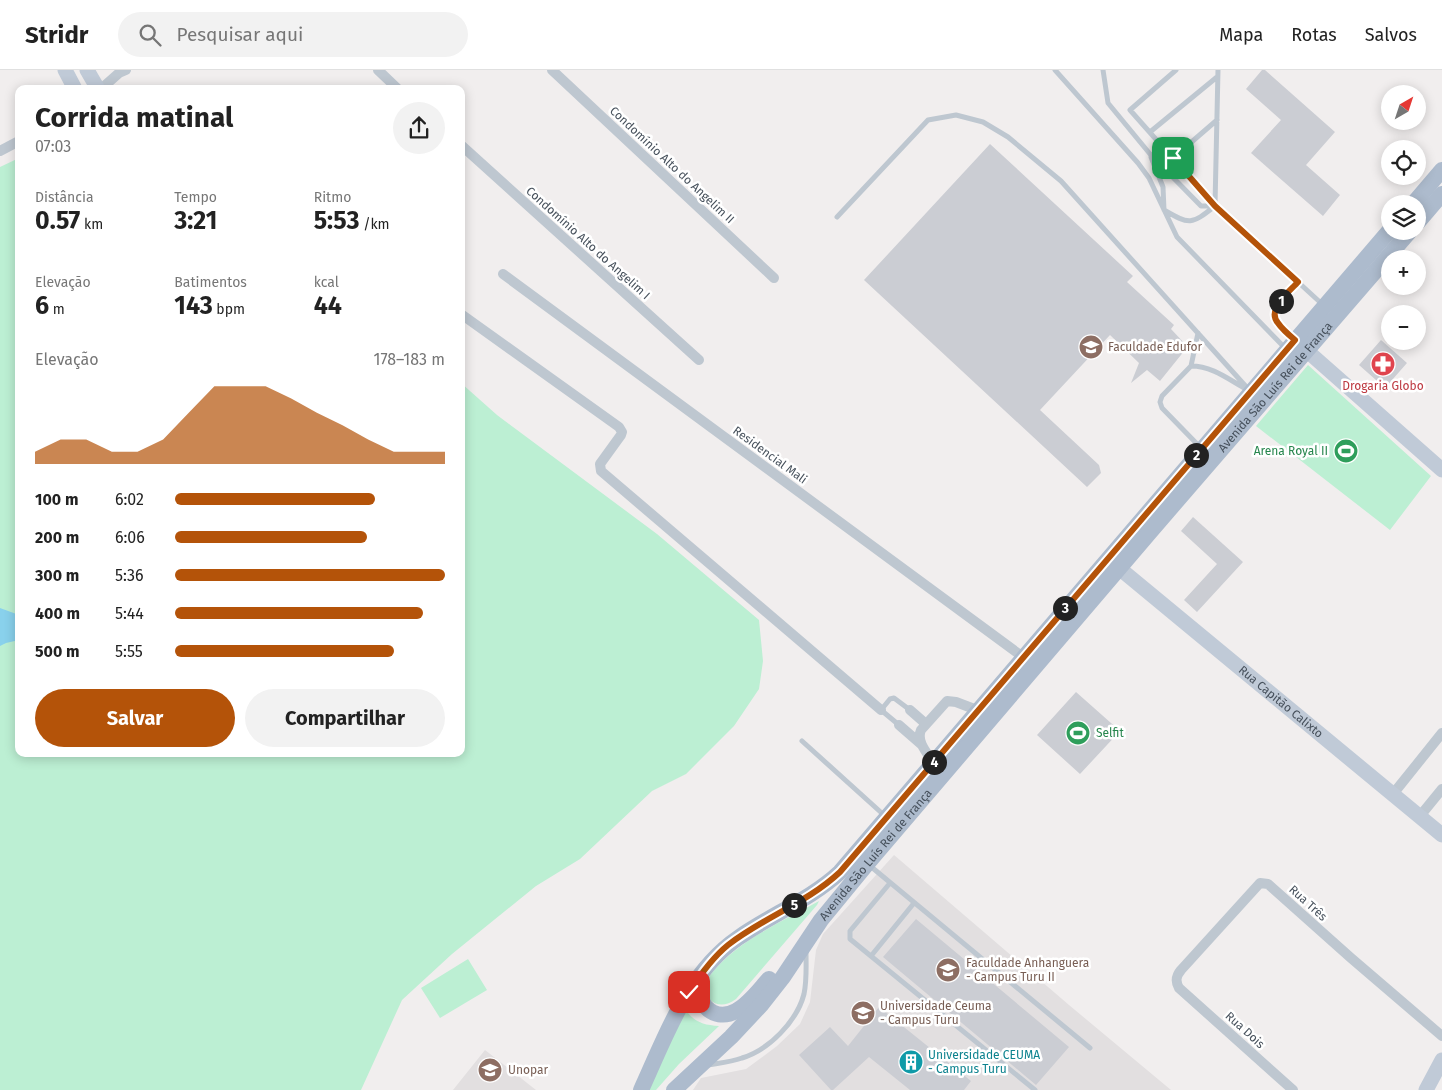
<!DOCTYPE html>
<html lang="pt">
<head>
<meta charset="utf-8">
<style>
  :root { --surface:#fff; --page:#f2f2f2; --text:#222; --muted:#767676; --line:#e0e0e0; --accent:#b45309 }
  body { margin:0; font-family:"Fira Sans",sans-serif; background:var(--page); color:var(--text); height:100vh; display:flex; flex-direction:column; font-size:19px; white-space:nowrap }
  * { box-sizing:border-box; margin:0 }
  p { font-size:16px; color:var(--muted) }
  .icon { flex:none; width:28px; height:28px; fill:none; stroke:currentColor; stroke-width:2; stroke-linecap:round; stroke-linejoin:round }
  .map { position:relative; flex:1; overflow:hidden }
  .drawer { position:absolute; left:15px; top:15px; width:450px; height:672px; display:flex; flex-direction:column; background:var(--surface); border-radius:10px; box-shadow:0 2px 12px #0003 }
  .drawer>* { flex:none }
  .needle { width:32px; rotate:39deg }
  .fabs { position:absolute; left:1381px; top:15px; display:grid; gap:10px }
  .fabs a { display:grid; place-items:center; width:45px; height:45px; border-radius:50%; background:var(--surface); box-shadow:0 2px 12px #0003; font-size:25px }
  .pin { position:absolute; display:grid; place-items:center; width:42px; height:42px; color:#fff; margin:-21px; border-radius:10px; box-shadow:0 2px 8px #0006 }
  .km { position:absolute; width:25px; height:25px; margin:-12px; border-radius:50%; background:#222; color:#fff; font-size:14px; line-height:25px; text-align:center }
  .round { display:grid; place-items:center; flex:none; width:52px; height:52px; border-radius:26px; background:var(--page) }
  .head { display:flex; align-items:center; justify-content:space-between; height:85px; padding:0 20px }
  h1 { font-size:28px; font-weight:700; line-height:38px }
  .metrics { display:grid; grid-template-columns:repeat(3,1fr); gap:8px; height:85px; padding:5px 20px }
  .metrics div { display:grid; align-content:center }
  .metrics b { font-size:25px; font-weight:700 }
  .metrics small { font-size:14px; font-weight:400 }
  .metrics p { font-size:14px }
  .chart { height:140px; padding:10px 20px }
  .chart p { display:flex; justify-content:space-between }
  .chart svg { width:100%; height:90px; margin-top:5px; fill:var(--accent); opacity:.7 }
  .cta { display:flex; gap:10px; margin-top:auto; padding:10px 20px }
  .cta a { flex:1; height:58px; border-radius:30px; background:var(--accent); color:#fff; font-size:20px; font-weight:700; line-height:58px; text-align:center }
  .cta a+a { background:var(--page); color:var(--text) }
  ul { padding:0 20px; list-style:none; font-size:16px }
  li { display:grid; grid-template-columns:80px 60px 1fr; align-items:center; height:38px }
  li i { height:12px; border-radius:6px; background:var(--accent) }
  header { display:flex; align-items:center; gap:30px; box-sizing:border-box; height:70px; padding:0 25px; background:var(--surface); border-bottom:1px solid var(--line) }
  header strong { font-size:24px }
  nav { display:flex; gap:28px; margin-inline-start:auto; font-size:18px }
  .search { width:350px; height:45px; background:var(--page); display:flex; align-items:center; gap:12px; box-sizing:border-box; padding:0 18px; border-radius:28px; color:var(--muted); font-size:19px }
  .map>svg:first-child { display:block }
  .education { fill:#e2dfe0 }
  .green { fill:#bcefd3 }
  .water { fill:#89d1ec }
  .building { fill:#cbcdd3 }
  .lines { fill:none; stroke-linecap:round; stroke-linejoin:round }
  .lane { stroke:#bec7d0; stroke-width:5 }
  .street { stroke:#bec7d0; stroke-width:10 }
  .secondary { stroke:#c0cad7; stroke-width:15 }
  .primary { stroke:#adbbcd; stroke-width:16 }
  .route-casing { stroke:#fff; stroke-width:10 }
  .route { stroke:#b45309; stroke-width:6 }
  .labels { text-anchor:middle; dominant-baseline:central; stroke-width:5; stroke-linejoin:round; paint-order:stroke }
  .street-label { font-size:12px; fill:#46505b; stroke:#fff }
  .education-label { font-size:12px; fill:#785e54; stroke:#fff; text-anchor:start }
  .health-label { font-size:12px; fill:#be3a42; stroke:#fff }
  .leisure-label { font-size:12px; fill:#27864d; stroke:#fff; text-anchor:end }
  .culture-label { font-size:12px; fill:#0d838f; stroke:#fff; text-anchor:start }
</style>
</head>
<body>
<header>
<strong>Stridr</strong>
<div class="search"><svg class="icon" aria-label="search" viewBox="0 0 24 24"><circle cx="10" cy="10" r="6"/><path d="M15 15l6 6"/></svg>Pesquisar aqui</div>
<nav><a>Mapa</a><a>Rotas</a><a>Salvos</a></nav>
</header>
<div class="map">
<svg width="1442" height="1020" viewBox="0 0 1442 1020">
  <rect width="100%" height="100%" fill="#f1eeee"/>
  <path class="education" d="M894,785l175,150 102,85h-478l8,-12 45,-9 31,-23 23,-22 10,-22 6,-52 7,-16z
    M485,980l51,40h-83z"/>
  <path class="green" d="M19,88v596h442v-371l36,32 160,119 102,86 4,41 -4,28 -25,37 -48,48 -34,17 -72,68 -44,27 -84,68 -50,46 -41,90h-361v-923z
    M1308,295l123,111 -41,54 -134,-104z
    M819,831l-2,4 -81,94c-21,16 -40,-6 -25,-25 26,-33 72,-53 108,-73z
    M468,889l19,31 -47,28 -19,-30z
    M685,939c9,13 18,16 34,17l-40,38 -23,26h-8z"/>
  <path class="water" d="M0,538l19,7v25l-13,3 -6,3z"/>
  <path class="building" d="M1262,0h3l70,62 -29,33 34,30 -17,21 -72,-63 30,-33 -35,-31z
    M990,74l143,132 -6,6 47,43 -3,4 15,16 -1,5 -25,31 -13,-11 -16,13 8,-20 -29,-28 -70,75 59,55 2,8 -14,14 -223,-207z
    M1381,270l26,23 -22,25 -26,-23z
    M1193,447l50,45 -46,50 -13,-12 33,-36 -36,-33z
    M1076,622l44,39 -40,43 -43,-39z
    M916,849l153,128 -33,38 -153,-128z
    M879,937l92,74 -7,9h-54l-41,-33 -36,33h-2l-32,-35 31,-28 18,19z"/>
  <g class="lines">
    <path class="lane" d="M1055,0l83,93 11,15 28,59 109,112
      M1103,0l5,33 42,51 51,52h14
      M1176,0l-46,40 85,96 83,76c-24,28 -35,27 -5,56
      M1150,62l67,-55
      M1151,87l12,30 1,23c26,15 27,15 51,-4
      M1173,88l44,-38
      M1215,135l3,-135
      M837,147l91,-97 28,-5 27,7 25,15 53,44 189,210
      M1298,212l24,22
      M1191,296l7,-33
      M1200,377l-38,-39 -2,-6 2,-6 29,-30c21,0 37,13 55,23
      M899,655l-18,-15 9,-11 4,-1 16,12
      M802,671l83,75
      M869,795l221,183
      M890,813l-40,48v8l185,151
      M871,886l43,-53
      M708,995c12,-2 23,-3 34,-7 27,-8 55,-37 62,-64 3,-14 2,-28 2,-42"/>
    <path class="street" d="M378,0l20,19
      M552,0l222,208
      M101,19l18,-16 7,-3
      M461,75l238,215
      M0,81l19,-10
      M503,204l520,383
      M461,244l158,113 3,5 -1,3 -21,29 1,7 280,239
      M910,640l16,14
      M899,655l23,20
      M933,692c-6,-9 -17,-21 -12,-32l26,-29 9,1 21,8
      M1393,724l49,-61
      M1420,746l22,-27
      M1293,1020l-114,-102c-4,-7 -3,-12 2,-18l79,-87 8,1 83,74 91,78"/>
    <g class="secondary">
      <path d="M65,0l10,19"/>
      <path d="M87,0l11,19"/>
      <path d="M1297,272l145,128"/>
      <path id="s1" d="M1119,498l323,267"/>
      <path d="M1426,1020l16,-30"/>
    </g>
    <g class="primary">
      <path d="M1413,134l29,-34"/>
      <path d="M1418,152l24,-28"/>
      <path d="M701,906c-10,23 11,48 35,35 13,-7 23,-21 33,-32"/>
      <path d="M641,1020c25,-54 46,-117 97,-152 34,-24 72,-38 102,-66l550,-642"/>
      <path id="s2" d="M674,1020l57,-53 30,-32 22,-28 38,-57 46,-56 283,-332 260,-301"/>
    </g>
  </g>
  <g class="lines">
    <defs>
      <path id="route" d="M689,922c11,-17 23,-34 39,-47 36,-28 79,-42 112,-73l455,-532c-6,-5 -13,-11 -17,-17 -12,-14 11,-31 20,-41l-83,-76 -42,-48"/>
    </defs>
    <use href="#route" class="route-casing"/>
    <use href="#route" class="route"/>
  </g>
  <defs>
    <symbol id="university-disc" viewBox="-11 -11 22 22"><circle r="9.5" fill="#8d6e63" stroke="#fff"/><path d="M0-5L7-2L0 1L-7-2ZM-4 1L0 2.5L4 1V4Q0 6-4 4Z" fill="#fff"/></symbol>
    <symbol id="pharmacy-disc" viewBox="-11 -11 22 22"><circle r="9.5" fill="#e0444e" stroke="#fff"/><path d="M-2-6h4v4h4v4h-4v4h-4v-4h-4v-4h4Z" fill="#fff"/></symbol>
    <symbol id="stadium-disc" viewBox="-11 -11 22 22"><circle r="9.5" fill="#2e9e5b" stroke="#fff"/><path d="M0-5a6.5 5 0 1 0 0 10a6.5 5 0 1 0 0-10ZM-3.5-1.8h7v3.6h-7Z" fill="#fff"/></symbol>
    <symbol id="building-disc" viewBox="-11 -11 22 22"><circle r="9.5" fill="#0f9aa8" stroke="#fff"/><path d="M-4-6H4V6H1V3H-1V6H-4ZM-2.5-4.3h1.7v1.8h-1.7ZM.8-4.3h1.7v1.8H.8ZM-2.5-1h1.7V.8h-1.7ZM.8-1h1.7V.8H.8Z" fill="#fff"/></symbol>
  </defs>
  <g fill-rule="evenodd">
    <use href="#university-disc" x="1077" y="263" width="28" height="28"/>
    <use href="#pharmacy-disc" x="1369" y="280" width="28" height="28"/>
    <use href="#stadium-disc" x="1332" y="367" width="28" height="28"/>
    <use href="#stadium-disc" x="1064" y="649" width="28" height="28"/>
    <use href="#university-disc" x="934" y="886" width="28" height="28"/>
    <use href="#university-disc" x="849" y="929" width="28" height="28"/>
    <use href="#building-disc" x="897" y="978" width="28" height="28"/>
    <use href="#university-disc" x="476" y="986" width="28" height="28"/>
  </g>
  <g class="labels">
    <g class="street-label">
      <text transform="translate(672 95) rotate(43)">Condomínio Alto do Angelim II</text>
      <text transform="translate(588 173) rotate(42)">Condomínio Alto do Angelim I</text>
      <text stroke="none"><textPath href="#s2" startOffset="926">Avenida São Luís Rei de França</textPath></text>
      <text transform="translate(770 385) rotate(36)">Residencial Mali</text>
      <text stroke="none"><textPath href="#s1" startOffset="210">Rua Capitão Calixto</textPath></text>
      <text stroke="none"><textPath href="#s2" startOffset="311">Avenida São Luís Rei de França</textPath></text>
      <text transform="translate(1308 833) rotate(42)">Rua Três</text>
      <text transform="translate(1245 960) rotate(42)">Rua Dois</text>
    </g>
    <g class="education-label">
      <text x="1108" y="277">Faculdade Edufor</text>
      <text x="966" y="893">Faculdade Anhanguera<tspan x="966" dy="14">- Campus Turu II</tspan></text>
      <text x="880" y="936">Universidade Ceuma<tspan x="880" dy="14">- Campus Turu</tspan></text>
      <text x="508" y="1000">Unopar</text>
    </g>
    <g class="health-label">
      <text x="1383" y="316">Drogaria Globo</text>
    </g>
    <g class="leisure-label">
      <text x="1328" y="381">Arena Royal II</text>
      <text x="1096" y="663" text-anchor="start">Selfit</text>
    </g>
    <g class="culture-label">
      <text x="928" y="985">Universidade CEUMA<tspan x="928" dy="14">- Campus Turu</tspan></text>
    </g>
  </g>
</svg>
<div class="fabs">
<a><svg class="needle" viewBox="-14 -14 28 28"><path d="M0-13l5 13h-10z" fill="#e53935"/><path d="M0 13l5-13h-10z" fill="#767676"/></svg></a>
<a><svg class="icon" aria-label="locate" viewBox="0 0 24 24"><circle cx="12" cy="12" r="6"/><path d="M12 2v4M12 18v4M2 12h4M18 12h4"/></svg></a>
<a><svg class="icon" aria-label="layers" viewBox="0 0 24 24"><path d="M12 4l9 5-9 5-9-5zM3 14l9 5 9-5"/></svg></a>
<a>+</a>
<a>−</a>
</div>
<div class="pin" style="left:1173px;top:88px;background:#1e9e55"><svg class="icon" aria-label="arrive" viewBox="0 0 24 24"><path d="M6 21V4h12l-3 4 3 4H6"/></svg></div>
<div class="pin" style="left:689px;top:922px;background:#d93025"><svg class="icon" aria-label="check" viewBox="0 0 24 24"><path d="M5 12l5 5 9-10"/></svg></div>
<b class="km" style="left:1281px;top:231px">1</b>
<b class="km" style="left:1196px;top:385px">2</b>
<b class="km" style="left:1065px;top:538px">3</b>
<b class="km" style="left:934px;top:692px">4</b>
<b class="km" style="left:794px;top:835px">5</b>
<section class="drawer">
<div class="head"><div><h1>Corrida matinal</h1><p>07:03</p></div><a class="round"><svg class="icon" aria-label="share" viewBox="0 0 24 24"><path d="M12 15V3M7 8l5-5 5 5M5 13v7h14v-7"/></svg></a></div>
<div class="metrics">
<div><p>Distância</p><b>0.57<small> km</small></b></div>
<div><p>Tempo</p><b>3:21</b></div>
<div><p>Ritmo</p><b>5:53<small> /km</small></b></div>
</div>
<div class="metrics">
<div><p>Elevação</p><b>6<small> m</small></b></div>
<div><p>Batimentos</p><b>143<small> bpm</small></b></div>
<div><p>kcal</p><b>44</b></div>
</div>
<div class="chart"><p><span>Elevação</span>178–183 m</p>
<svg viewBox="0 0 160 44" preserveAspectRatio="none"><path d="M0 44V38L10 32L20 32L30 38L40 38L50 32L60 19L70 6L80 6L90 6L100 12L110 19L120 25L130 32L140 38L150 38L160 38V44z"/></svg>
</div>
<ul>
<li><b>100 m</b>6:02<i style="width:74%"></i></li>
<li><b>200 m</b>6:06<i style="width:71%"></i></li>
<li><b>300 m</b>5:36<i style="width:100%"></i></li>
<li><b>400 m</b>5:44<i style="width:92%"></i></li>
<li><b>500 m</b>5:55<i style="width:81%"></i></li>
</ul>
<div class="cta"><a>Salvar</a><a>Compartilhar</a></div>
</section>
</div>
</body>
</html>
